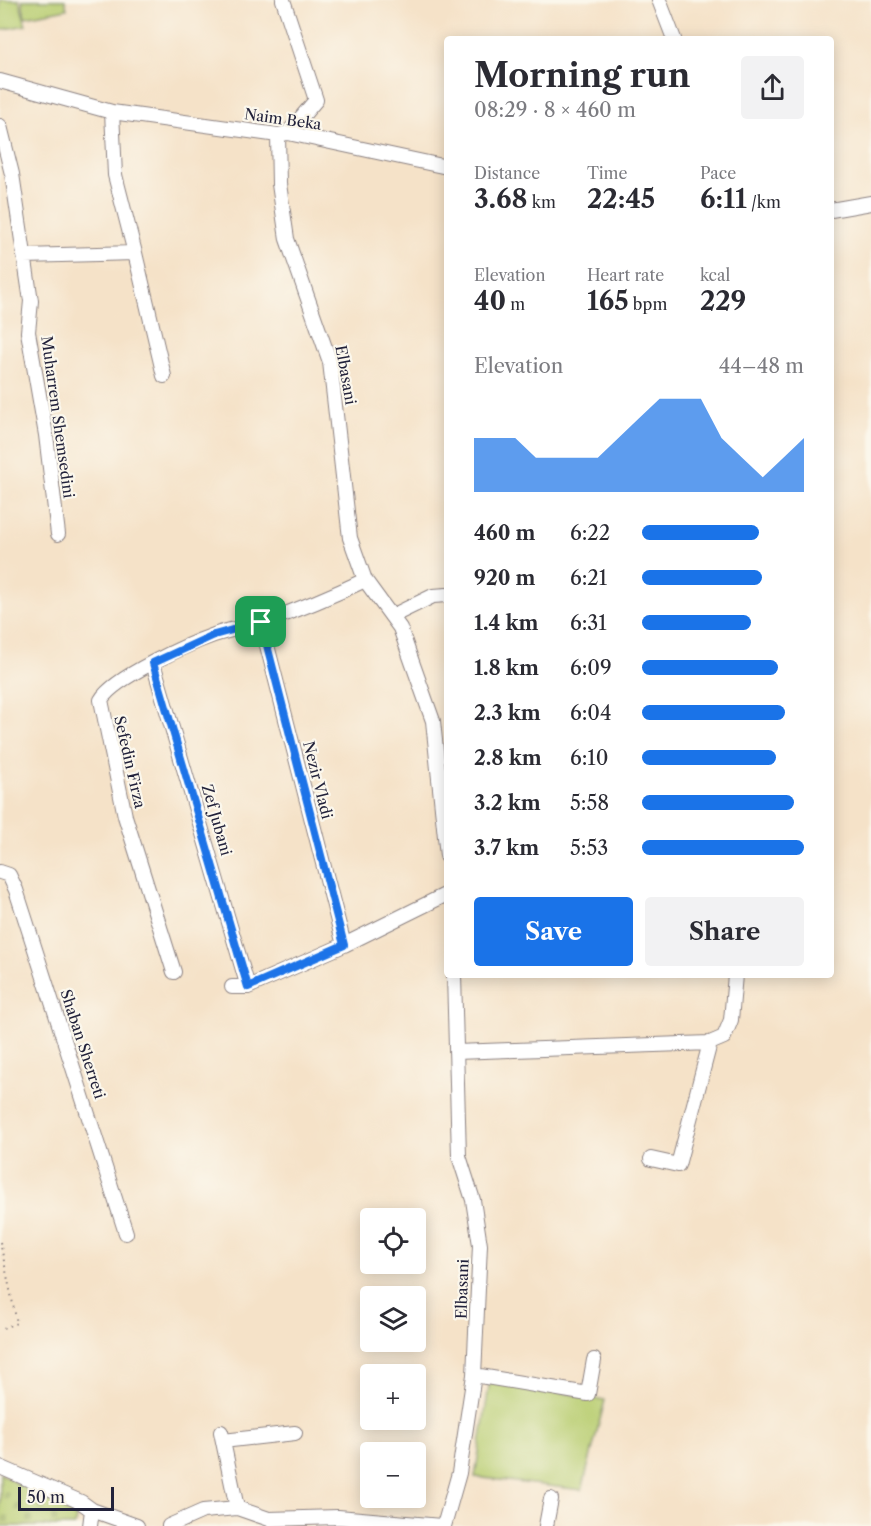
<!DOCTYPE html>
<html lang="en">
<head>
<meta charset="utf-8">
<style>
  :root { --surface:#fff; --page:#f2f2f3; --text:#2b2b33; --muted:#7c7c81; --accent:#1a73e8 }
  body { margin:0; font-family:"Libre Caslon Text",serif; background:var(--page); color:var(--text); height:100vh; display:flex; flex-direction:column; font-size:22px; white-space:nowrap }
  * { box-sizing:border-box; margin:0 }
  p { font-size:20px; color:var(--muted) }
  .icon { flex:none; width:33px; height:33px; fill:none; stroke:currentColor; stroke-width:2; stroke-linecap:round; stroke-linejoin:round }
  .map { position:relative; flex:1; overflow:hidden }
  .side { position:absolute; left:444px; top:36px; width:390px; height:942px; display:flex; flex-direction:column; background:var(--surface); border-radius:6px; box-shadow:0 3px 15px #0003 }
  .side>* { flex:none }
  .buttons { position:absolute; left:360px; top:1208px; display:grid; gap:12px }
  .buttons a { display:grid; place-items:center; width:66px; height:66px; border-radius:6px; background:var(--surface); box-shadow:0 3px 15px #0003; font-size:30px }
  .scale { position:absolute; left:18px; bottom:15px; width:96px; box-sizing:border-box; padding-left:6px; border:3px solid #22223b; border-top:0; font-size:16px; line-height:21px; white-space:nowrap; color:#22223b; -webkit-text-stroke:4px #fbf7ec; paint-order:stroke }
  .pin { position:absolute; display:grid; place-items:center; width:51px; height:51px; color:#fff; margin:-26px; border-radius:12px; box-shadow:0 3px 9px #0006 }
  .round { display:grid; place-items:center; flex:none; width:63px; height:63px; border-radius:6px; background:var(--page) }
  .headline { display:flex; align-items:center; justify-content:space-between; height:102px; padding:0 30px }
  h1 { font-size:33px; font-weight:800; line-height:45px }
  .figures { display:grid; grid-template-columns:repeat(3,1fr); gap:9px; height:102px; padding:6px 30px }
  .figures div { display:grid; align-content:center }
  .figures b { font-size:26px; font-weight:800 }
  .figures small { font-size:16px; font-weight:400 }
  .figures p { font-size:16px }
  .chart { height:168px; padding:12px 30px }
  .chart p { display:flex; justify-content:space-between }
  .chart svg { width:100%; height:108px; margin-top:6px; fill:var(--accent); opacity:.7 }
  .primary-button { display:flex; gap:12px; margin-top:auto; padding:12px 30px }
  .primary-button a { flex:1; height:69px; border-radius:6px; background:var(--accent); color:#fff; font-size:24px; font-weight:800; line-height:69px; text-align:center }
  .primary-button a+a { background:var(--page); color:var(--text) }
  ul { padding:0 30px; list-style:none; font-size:20px }
  li { display:grid; grid-template-columns:96px 72px 1fr; align-items:center; height:45px }
  li i { height:15px; border-radius:8px; background:var(--accent) }
  .map>svg:first-child { display:block }
  .grass { fill:#b9ce72; stroke:#6e7856; stroke-width:1.5 }
  .cemetery { fill:url(#cemetery-stones); stroke:#6e7856; stroke-width:1.5 }
  .lines { fill:none; stroke-linecap:round; stroke-linejoin:round }
  .minor-casing { stroke:#8c8282; stroke-width:16 }
  .path { stroke:#8c8282; stroke-width:2; stroke-dasharray:1.5 4.5; stroke-linecap:butt }
  .minor { stroke:#fff; stroke-width:14 }
  .route-casing { stroke:#fff; stroke-width:12 }
  .route { stroke:#1a73e8; stroke-width:8 }
  .labels { text-anchor:middle; dominant-baseline:central; stroke-width:4.5; stroke-linejoin:round; paint-order:stroke }
  .street-label { font-size:15px; fill:#22223b; stroke:#fbf7ec }
</style>
</head>
<body>
<div class="map">
<svg width="871" height="1526" viewBox="0 0 871 1526">
  <defs>
    <pattern id="cemetery-stones" width="16" height="16" patternUnits="userSpaceOnUse" patternTransform="scale(1.5)"><rect width="16" height="16" fill="#b9ce72"/><path d="M2 7V4a2 2 0 0 1 4 0v3zM10 15v-3a2 2 0 0 1 4 0v3z" fill="#9fb164"/></pattern>
  </defs>
  <rect width="100%" height="100%" fill="#fbf7ec"/>
  <filter id="ink" filterUnits="userSpaceOnUse"><feTurbulence type="fractalNoise" baseFrequency=".0167" numOctaves="2"/><feDisplacementMap in="SourceGraphic" scale="12" xChannelSelector="R" yChannelSelector="G"/><feConvolveMatrix kernelMatrix="1 2 1 2 8 2 1 2 1" color-interpolation-filters="sRGB"/></filter>
  <filter id="wash" filterUnits="userSpaceOnUse"><feTurbulence type="fractalNoise" baseFrequency=".008" numOctaves="4" result="noise"/><feDisplacementMap in="SourceGraphic" scale="24" xChannelSelector="R" yChannelSelector="G"/><feGaussianBlur stdDeviation="1.35" result="paint"/><feColorMatrix in="noise" values="0 0 0 0 0 0 0 0 0 0 0 0 0 0 0 0 0 1.4 0 .05"/><feComposite in="paint" operator="in"/></filter>
  <g filter="url(#wash)">
    <rect width="100%" height="100%" fill="#f5e2c8"/>
    <path class="grass" d="M0,0h19l7,25 -26,5z
      M22,0h43l2,9 -42,8z
      M490,1380l115,20 -23,90 -107,-13z"/>
    <path class="cemetery" d="M0,1473l76,44 -1,9h-75z"/>
  </g>
  <g filter="url(#ink)">
    <g class="lines">
      <defs>
        <path id="minor" d="M283,0l33,100 -28,33
          M659,0l15,39
          M0,81l112,31 166,23 10,-2 159,34
          M0,126l12,48 19,127 -3,31 18,103 12,99
          M278,135l1,49 8,55 43,123 20,176 15,42 35,48 33,93 14,135
          M831,210l40,-7
          M135,253l29,123
          M24,256l111,-3 -20,-78 -3,-63
          M392,616l41,-20 14,-1
          M261,622l83,323
          M153,663l95,324
          M0,872l9,3 7,15 110,343
          M174,972l-49,-156 -24,-116c12,-22 87,-56 113,-65 16,-6 33,-8 49,-13 35,-12 69,-26 102,-42
          M232,987h16l96,-42 103,-51
          M456,1052l254,-9 14,-6 7,-17 4,-45
          M651,1159l27,6 32,-122
          M474,1375l114,19 6,-34
          M221,1432l16,76
          M223,1441l72,-8
          M0,1467l81,35 11,8 45,16
          M90,1526l2,-16
          M169,1526l34,-15 34,-3 32,11 69,-2 103,9
          M444,1526l15,-53 15,-98 6,-130 -7,-45 -14,-44 -5,-181
          M546,1526l5,-27"/>
      </defs>
      <use href="#minor" class="minor-casing"/>
      <path class="path" d="M0,1242l17,81 -17,6"/>
      <use href="#minor" class="minor"/>
    </g>
  </g>
  <g class="lines" filter="url(#ink)">
    <defs>
      <path id="route" d="M261,622l83,323 -96,42 -95,-324 61,-28z"/>
    </defs>
    <use href="#route" class="route-casing"/>
    <use href="#route" class="route"/>
  </g>
  <g class="labels">
    <g class="street-label">
      <text transform="translate(283 119) rotate(8)">Naim Beka</text>
      <text transform="translate(346 375) rotate(80)">Elbasani</text>
      <text transform="translate(58 417) rotate(82)">Muharrem Shemsedini</text>
      <text transform="translate(130 762) rotate(77)">Sefedin Firza</text>
      <text transform="translate(318 780) rotate(76)">Nezir Vladi</text>
      <text transform="translate(217 820) rotate(74)">Zef Jubani</text>
      <text transform="translate(83 1044) rotate(72)">Shaban Sherreti</text>
      <text transform="translate(462 1289) rotate(-88)">Elbasani</text>
    </g>
  </g>
</svg>
<div class="buttons">
<a><svg class="icon" aria-label="locate" viewBox="0 0 24 24"><circle cx="12" cy="12" r="6"/><path d="M12 2v4M12 18v4M2 12h4M18 12h4"/></svg></a>
<a><svg class="icon" aria-label="layers" viewBox="0 0 24 24"><path d="M12 4l9 5-9 5-9-5zM3 14l9 5 9-5"/></svg></a>
<a>+</a>
<a>−</a>
</div>
<div class="scale">50 m</div>
<div class="pin" style="left:261px;top:622px;background:#1e9e55"><svg class="icon" aria-label="arrive" viewBox="0 0 24 24"><path d="M6 21V4h12l-3 4 3 4H6"/></svg></div>
<section class="side">
<div class="headline"><div><h1>Morning run</h1><p>08:29 · 8 × 460 m</p></div><a class="round"><svg class="icon" aria-label="share" viewBox="0 0 24 24"><path d="M12 15V3M7 8l5-5 5 5M5 13v7h14v-7"/></svg></a></div>
<div class="figures">
<div><p>Distance</p><b>3.68<small> km</small></b></div>
<div><p>Time</p><b>22:45</b></div>
<div><p>Pace</p><b>6:11<small> /km</small></b></div>
</div>
<div class="figures">
<div><p>Elevation</p><b>40<small> m</small></b></div>
<div><p>Heart rate</p><b>165<small> bpm</small></b></div>
<div><p>kcal</p><b>229</b></div>
</div>
<div class="chart"><p><span>Elevation</span>44–48 m</p>
<svg viewBox="0 0 160 44" preserveAspectRatio="none"><path d="M0 44V22L10 22L20 22L30 30L40 30L50 30L60 30L70 22L80 14L90 6L100 6L110 6L120 22L130 30L140 38L150 30L160 22V44z"/></svg>
</div>
<ul>
<li><b>460 m</b>6:22<i style="width:72%"></i></li>
<li><b>920 m</b>6:21<i style="width:74%"></i></li>
<li><b>1.4 km</b>6:31<i style="width:67%"></i></li>
<li><b>1.8 km</b>6:09<i style="width:84%"></i></li>
<li><b>2.3 km</b>6:04<i style="width:88%"></i></li>
<li><b>2.8 km</b>6:10<i style="width:83%"></i></li>
<li><b>3.2 km</b>5:58<i style="width:94%"></i></li>
<li><b>3.7 km</b>5:53<i style="width:100%"></i></li>
</ul>
<div class="primary-button"><a>Save</a><a>Share</a></div>
</section>
</div>
</body>
</html>
